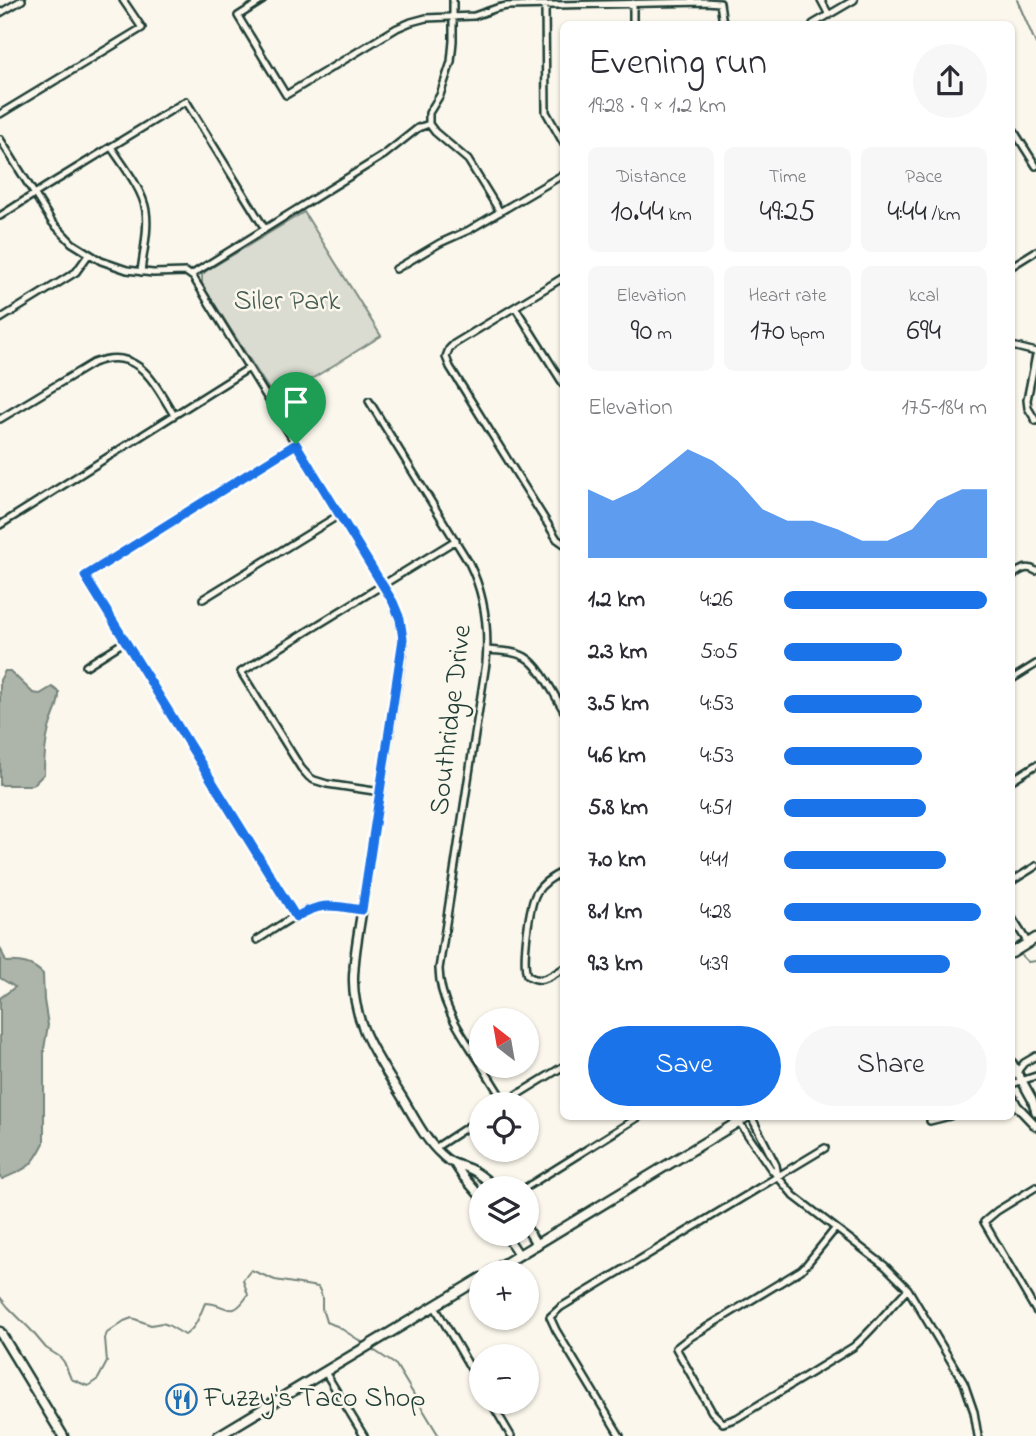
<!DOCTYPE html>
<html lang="en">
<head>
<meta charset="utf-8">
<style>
  :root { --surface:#fff; --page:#f7f7f7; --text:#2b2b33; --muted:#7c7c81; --accent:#1a73e8 }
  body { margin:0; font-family:"Indie Flower",sans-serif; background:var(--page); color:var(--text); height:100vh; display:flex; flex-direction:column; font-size:26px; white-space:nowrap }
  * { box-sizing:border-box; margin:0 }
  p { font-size:23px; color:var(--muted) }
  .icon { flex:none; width:38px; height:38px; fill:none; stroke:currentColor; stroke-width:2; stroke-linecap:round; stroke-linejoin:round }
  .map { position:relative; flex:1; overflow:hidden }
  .drawer { position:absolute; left:560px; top:21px; width:455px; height:1099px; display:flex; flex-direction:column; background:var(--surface); border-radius:10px; box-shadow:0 2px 5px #0004 }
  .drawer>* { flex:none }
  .needle { width:46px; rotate:329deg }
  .tools { position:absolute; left:469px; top:1008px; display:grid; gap:14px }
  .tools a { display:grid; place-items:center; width:70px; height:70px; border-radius:50%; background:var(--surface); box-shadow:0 2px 5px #0004; font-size:35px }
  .pin { position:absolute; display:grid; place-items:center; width:60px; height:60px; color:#fff; margin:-72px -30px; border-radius:50% 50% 50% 0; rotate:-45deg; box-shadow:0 0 7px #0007 }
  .pin .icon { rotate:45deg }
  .round { display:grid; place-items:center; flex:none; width:74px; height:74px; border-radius:37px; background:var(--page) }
  .summary { display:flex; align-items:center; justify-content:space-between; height:119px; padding:0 28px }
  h1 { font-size:38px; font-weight:600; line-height:52px }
  .stats { display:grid; grid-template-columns:repeat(3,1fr); gap:10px; height:119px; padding:7px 28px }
  .stats div { display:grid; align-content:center; border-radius:10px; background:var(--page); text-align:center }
  .stats b { font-size:30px; font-weight:600 }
  .stats small { font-size:19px; font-weight:400 }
  .stats p { font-size:19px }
  .chart { height:196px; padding:14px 28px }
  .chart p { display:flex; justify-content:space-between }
  .chart svg { width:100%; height:126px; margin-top:7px; fill:var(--accent); opacity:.7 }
  .primary-button { display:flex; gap:14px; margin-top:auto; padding:14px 28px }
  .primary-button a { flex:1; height:80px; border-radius:42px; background:var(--accent); color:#fff; font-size:28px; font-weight:600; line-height:80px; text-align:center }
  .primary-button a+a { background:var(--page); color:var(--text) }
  ul { padding:0 28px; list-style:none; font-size:23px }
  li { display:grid; grid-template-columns:112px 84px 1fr; align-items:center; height:52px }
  li i { height:18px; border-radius:9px; background:var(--accent) }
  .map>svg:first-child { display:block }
  .green { fill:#dbdcd1; stroke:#7d8c82; stroke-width:2 }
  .water { fill:#adb4aa; stroke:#74847b; stroke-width:2 }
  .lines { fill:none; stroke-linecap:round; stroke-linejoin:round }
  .stream { stroke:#74847b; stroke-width:2 }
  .minor-casing { stroke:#1f3d34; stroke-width:10 }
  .tertiary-casing { stroke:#1f3d34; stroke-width:12 }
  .secondary-casing { stroke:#1f3d34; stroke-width:13 }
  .minor { stroke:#fbf7ec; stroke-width:5 }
  .tertiary { stroke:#fbf7ec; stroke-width:7 }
  .secondary { stroke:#fbf7ec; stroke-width:8 }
  .route-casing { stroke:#fff; stroke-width:14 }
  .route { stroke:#1a73e8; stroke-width:9 }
  .labels { text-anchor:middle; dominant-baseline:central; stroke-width:5; stroke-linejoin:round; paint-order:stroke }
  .park-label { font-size:28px; fill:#455d53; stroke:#fbf7ec }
  .street-label { font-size:28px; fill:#1f3d34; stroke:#fbf7ec }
  .poi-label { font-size:28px; fill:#1f3d34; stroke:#fbf7ec; text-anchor:start }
</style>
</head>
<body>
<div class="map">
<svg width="1036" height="1436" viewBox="0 0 1036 1436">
  <rect width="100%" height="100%" fill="#fbf7ec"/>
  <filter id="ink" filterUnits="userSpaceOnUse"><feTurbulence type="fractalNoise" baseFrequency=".0143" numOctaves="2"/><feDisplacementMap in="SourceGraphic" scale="14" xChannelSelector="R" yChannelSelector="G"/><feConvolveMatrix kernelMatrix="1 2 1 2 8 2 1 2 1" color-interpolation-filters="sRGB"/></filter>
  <g filter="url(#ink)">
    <path class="green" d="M304,212l77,124 -105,65 -74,-117v-9l4,-4z"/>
    <path class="water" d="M5,671h5l23,22 7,1 12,-7 7,5c1,13 -7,25 -10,37 -4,15 -5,29 -5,45l-11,11h-33v-105z
      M0,947l6,15c15,-1 26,1 37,12l1,26 4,25 -4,24v94c-13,26 -17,25 -42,36l-2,-1v-180l15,-11 -15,-9z"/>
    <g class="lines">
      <path class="stream" d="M1017,0l19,44
        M1018,952l10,10 8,-1
        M0,1297l8,10 22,22 16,19 14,9 4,5 7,17 17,7 10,-7 9,-17 -2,-24 2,-5 17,-12 8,-3 19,7 11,-2 6,2 17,10c11,-7 15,-20 20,-32 23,0 25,19 43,-8l-5,-15 8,-10 24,10 43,7c5,9 4,10 4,20 0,4 3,10 4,15l11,4 28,18
        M369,1347l27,18 43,71"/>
      <defs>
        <path id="minor" d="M263,0l-25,16 48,79 111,-67 14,-6 15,-4 48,-2 23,-8 10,-2 198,-4 15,1 3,21
          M453,0v41l-2,21 -11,33 -11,18v11l6,8 33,28 32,52
          M821,0l8,15
          M633,3v21
          M545,5l1,107 18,32
          M0,13l22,-13
          M813,24l41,-24
          M0,114l142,-86 -19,-28
          M1012,128l24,38
          M0,139l52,83 20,21 29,18 26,9 26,3 33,-1 7,5 195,317c11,19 17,38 14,60l-40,256c-12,-2 -27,-6 -40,-4 -20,2 -47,23 -65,34
          M111,147c12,18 32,43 35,64 3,19 -3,42 -5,61
          M0,216l47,-30 139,-85 79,128
          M1012,266l24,-15
          M396,269l44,-26 29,-13 95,-56
          M191,275l193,-120 34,-27 11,-4
          M564,277l-110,67 -5,5 -3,8 4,10 107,172 7,5
          M515,307l49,78
          M0,319l76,-47 13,-18
          M1012,346l24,6
          M1036,355l-9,45 1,8 8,13
          M369,401l100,162c16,32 20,64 17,100l-47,306c1,37 23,65 42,95
          M0,419l93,-56c45,-18 61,20 81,52
          M0,525l249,-157
          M1012,576c8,-6 14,-11 24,-5
          M203,599l136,-84
          M487,650c13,1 27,1 38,7 16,9 29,38 39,54
          M86,666l38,-24
          M1012,679l24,-15
          M1012,780l24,-15
          M381,792l-54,-8 -13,-4 -5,-3 -8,-9 -60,-96 215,-132
          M564,871c-10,5 -21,11 -27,21 -8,12 -15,70 -10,83 14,10 24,1 37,-7
          M1012,881l24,-15
          M296,917l-211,-341 211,-132
          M1012,918l16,25
          M482,1066l23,37
          M1012,1078l12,-15 12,-7
          M1012,1084l24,-8
          M502,1104l62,-38
          M751,1116l25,49 2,11
          M930,1121l20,-5
          M739,1122l32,47 23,27 91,70 23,23 56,94 10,29 4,24
          M435,1148l46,-30
          M1036,1187l-39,24 -13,11 52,89
          M525,1188l115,-72
          M835,1229l-29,36 -5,5 -112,68 -13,10 36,64 11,11 14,-5 116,-71c20,-17 36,-39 55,-58
          M435,1307l46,79
          M325,1372l39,64
          M491,1402l20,34
          M620,1436l-64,-106 -6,-13 11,-10 264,-159"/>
        <path id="tertiary" d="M362,910c-3,20 -7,39 -8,59 -5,50 23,88 48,128 12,20 23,43 40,58 10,10 17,9 28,14 10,4 18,13 26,19
          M1012,1063l20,36 4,13
          M1012,1097l5,9 19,20
          M456,1166l6,9 19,22
          M527,1229l10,16
          M505,1234l14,21"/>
        <path id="secondary" d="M1012,953l24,-15
          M491,1272l257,-156
          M0,1332l63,104
          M218,1436l263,-158"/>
      </defs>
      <use href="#minor" class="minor-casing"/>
      <use href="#tertiary" class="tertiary-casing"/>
      <use href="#secondary" class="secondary-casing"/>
      <use href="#minor" class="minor"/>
      <use href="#tertiary" class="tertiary"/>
      <use href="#secondary" class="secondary"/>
    </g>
  </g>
  <g class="lines" filter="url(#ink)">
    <defs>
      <path id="route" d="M296,444l97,158 7,17 3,20 -41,271c-29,-4 -39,-9 -66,7l-211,-341z"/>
    </defs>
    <use href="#route" class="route-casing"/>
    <use href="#route" class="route"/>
  </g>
  <defs>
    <symbol id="restaurant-ring" viewBox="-11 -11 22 22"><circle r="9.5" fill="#fbf7ec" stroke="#1f6fb2" stroke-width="1.5"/><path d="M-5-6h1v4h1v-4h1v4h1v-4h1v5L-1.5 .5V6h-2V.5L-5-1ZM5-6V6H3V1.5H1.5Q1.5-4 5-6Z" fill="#1f6fb2"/></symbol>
  </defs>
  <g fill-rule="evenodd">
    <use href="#restaurant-ring" x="164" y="1382" width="35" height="35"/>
  </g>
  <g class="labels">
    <g class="park-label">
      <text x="287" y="302">Siler Park</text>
    </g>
    <g class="street-label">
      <text transform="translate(452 720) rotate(-83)">Southridge Drive</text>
    </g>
    <g class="poi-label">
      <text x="204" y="1399">Fuzzy's Taco Shop</text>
    </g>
  </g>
</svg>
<div class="tools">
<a><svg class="needle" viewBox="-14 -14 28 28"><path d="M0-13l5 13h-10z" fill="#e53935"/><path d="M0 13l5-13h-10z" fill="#7c7c81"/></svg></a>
<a><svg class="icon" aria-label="locate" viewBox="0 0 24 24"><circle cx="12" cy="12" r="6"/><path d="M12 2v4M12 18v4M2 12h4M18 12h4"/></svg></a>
<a><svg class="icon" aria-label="layers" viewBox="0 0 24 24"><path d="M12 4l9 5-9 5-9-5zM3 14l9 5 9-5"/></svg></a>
<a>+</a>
<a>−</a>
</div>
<div class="pin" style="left:296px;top:444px;background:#1e9e55"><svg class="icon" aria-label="arrive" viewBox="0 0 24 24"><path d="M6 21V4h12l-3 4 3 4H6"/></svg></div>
<section class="drawer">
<div class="summary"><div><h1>Evening run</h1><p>19:28 · 9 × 1.2 km</p></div><a class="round"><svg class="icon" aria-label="share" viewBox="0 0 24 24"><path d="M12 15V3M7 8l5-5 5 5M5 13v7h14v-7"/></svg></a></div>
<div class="stats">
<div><p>Distance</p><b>10.44<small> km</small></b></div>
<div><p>Time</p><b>49:25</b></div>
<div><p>Pace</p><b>4:44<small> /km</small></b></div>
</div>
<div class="stats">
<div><p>Elevation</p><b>90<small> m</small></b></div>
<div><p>Heart rate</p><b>170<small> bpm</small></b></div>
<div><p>kcal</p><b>694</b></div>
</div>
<div class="chart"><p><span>Elevation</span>175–184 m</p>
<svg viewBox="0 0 160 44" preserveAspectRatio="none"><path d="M0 44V20L10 24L20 20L30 13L40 6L50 10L60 17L70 27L80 31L90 31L100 34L110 38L120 38L130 34L140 24L150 20L160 20V44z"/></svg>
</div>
<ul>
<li><b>1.2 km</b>4:26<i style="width:100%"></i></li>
<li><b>2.3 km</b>5:05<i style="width:58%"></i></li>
<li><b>3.5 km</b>4:53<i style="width:68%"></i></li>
<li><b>4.6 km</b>4:53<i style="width:68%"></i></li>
<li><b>5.8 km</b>4:51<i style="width:70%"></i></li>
<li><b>7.0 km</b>4:41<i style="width:80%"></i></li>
<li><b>8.1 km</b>4:28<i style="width:97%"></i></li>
<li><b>9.3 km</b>4:39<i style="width:82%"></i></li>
</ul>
<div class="primary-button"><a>Save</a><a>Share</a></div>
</section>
</div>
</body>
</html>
